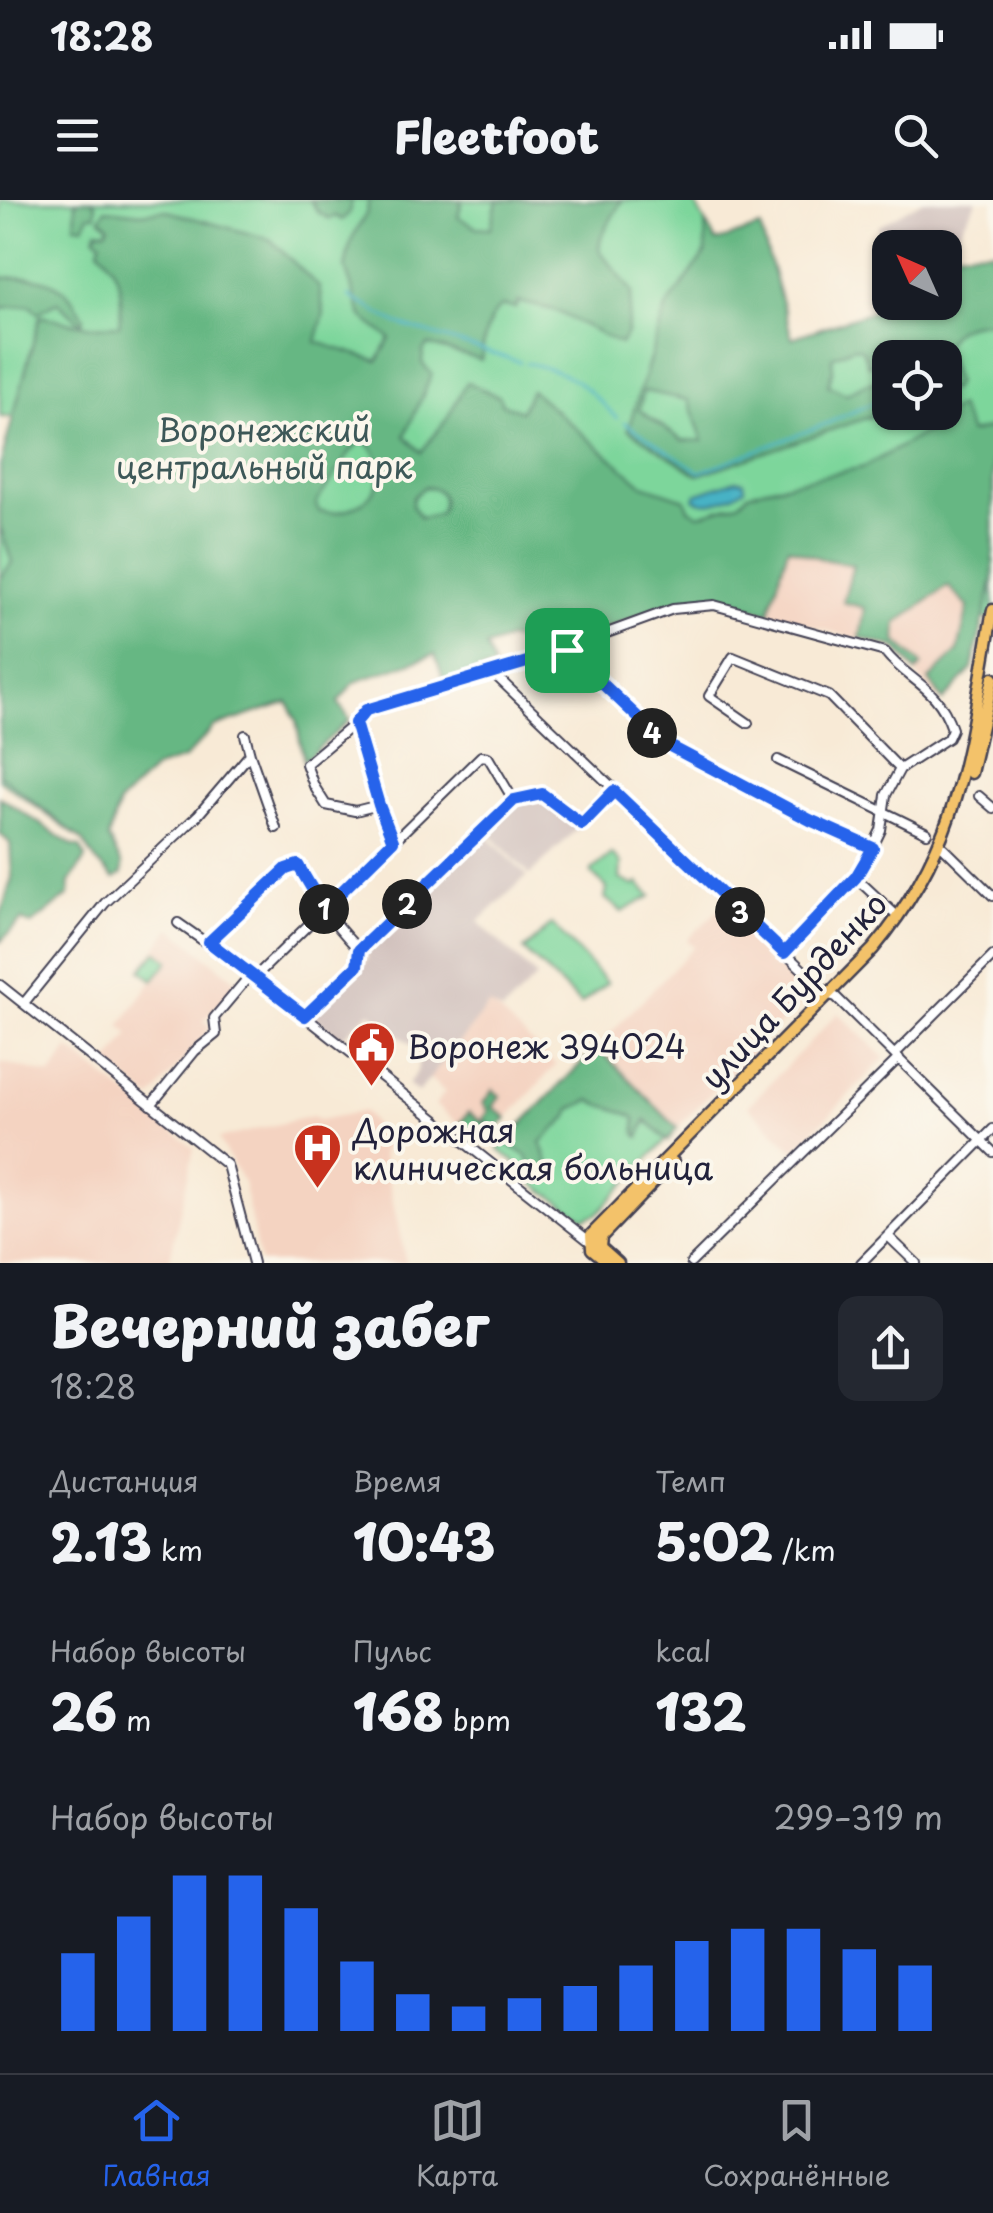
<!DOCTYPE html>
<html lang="ru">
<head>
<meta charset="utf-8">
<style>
  :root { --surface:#171b24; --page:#242831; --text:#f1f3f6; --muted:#9ea1a6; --line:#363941; --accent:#2563eb }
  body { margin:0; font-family:"Playpen Sans",sans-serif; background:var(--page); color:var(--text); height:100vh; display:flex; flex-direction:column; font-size:38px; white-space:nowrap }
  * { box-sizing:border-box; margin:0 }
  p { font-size:32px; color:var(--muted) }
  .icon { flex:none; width:55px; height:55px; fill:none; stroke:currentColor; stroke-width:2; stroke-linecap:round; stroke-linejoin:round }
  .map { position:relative; height:1063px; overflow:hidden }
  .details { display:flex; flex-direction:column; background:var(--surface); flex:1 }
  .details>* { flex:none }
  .needle { width:65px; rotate:315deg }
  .controls { position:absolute; left:872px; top:30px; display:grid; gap:20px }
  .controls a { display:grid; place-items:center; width:90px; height:90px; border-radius:20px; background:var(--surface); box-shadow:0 2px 8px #0004; font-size:50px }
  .pin { position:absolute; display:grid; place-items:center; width:85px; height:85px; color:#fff; margin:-42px; border-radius:20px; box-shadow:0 5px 15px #0006 }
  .km { position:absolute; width:50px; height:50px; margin:-25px; border-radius:50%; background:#222; color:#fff; font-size:28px; line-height:50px; text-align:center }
  .round { display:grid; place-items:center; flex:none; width:105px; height:105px; border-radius:20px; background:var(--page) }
  .headline { display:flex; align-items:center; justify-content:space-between; height:170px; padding:0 50px }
  h1 { font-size:55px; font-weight:800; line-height:75px }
  .stats { display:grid; grid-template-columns:repeat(3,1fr); gap:15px; height:170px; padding:10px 50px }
  .stats div { display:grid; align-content:center }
  .stats b { font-size:50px; font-weight:800 }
  .stats small { font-size:28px; font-weight:400 }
  .stats p { font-size:28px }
  .chart { height:280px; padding:20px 50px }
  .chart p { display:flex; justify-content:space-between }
  .chart svg { width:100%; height:180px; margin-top:10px; stroke:var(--accent); stroke-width:6 }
  .status { display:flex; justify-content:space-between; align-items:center; height:70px; padding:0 50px; background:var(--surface); direction:ltr }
  .status svg { height:28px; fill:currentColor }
  header { display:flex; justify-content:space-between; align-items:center; height:130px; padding:0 50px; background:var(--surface); font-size:45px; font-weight:800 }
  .tab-bar { display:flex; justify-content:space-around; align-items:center; height:140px; border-top:2px solid var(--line); background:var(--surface); font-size:28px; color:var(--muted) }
  .tab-bar a { display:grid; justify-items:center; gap:5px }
  .tab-bar .current { color:var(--accent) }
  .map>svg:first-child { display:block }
  .built { fill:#f4d3c1 }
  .industrial { fill:#d0c0bc }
  .green { fill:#7dd69b; stroke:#507c6b; stroke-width:2.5; fill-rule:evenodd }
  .forest { fill:#66b783; stroke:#446c5f; stroke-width:2.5; fill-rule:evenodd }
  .water { fill:#47b2c5; stroke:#346a80; stroke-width:2.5 }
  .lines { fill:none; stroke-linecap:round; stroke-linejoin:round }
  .stream { stroke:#47b2c5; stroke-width:2.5 }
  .minor-casing { stroke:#424052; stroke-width:12 }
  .major-casing { stroke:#424052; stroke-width:15 }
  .minor { stroke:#fff; stroke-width:8 }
  .major { stroke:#f3c26a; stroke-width:10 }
  .route-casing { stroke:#fff; stroke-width:20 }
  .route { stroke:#2563eb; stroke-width:12 }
  .labels { text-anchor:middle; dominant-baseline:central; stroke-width:8; stroke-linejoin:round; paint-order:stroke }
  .park-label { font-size:32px; fill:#3d5858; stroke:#fbf7ec }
  .street-label { font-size:32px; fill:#22223b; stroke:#fbf7ec }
  .poi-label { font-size:32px; fill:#22223b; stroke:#fbf7ec; text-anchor:start }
</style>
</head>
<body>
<div class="status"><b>18:28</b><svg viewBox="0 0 49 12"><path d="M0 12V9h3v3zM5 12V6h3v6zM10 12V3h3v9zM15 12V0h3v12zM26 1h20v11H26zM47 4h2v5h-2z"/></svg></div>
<header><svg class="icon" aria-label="menu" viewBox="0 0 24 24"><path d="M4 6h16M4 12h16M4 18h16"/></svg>Fleetfoot<svg class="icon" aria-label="search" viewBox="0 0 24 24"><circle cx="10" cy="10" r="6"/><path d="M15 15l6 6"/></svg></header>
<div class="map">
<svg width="993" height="1063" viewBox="0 0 993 1063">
  <rect width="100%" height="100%" fill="#fbf7ec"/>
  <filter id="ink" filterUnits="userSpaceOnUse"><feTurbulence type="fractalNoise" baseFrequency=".01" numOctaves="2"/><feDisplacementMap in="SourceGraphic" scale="20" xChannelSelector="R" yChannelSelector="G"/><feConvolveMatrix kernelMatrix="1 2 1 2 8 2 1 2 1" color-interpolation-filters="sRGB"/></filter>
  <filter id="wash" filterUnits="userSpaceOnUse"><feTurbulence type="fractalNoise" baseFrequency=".0048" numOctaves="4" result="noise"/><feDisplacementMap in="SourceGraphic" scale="40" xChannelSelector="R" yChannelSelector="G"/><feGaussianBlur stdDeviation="2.25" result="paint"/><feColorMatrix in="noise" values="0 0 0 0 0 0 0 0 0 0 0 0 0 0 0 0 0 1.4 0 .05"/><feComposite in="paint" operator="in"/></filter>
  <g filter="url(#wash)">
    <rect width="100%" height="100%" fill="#f8ead6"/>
    <path class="built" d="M788,347l157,34 34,35 -13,54 -27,30 -44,-50 -126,-37z
      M721,707l43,42 -4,5 13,13 4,-4 32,31 -132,134 -80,-81 97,-100 -7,-7z
      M171,728l67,54 -34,39 6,6 -59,72 -43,-36 22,-29 -10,-8 32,-45 -13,-11z
      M490,804l66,61 -72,79 -49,-39 10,-13 -17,-15z
      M838,813l47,45 -91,93 -46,-45z
      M69,849l125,99 -25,115h-169v-201l51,13z
      M364,911l23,32 -5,8 24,112h-146l-17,-82 -25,-42 94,-23 8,4z"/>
    <path class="industrial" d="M923,0h54l-24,43 -63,5 -3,3 -9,-25z
      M544,597l35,30 -49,48 -43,-43 31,-30z
      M485,634l42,42 -49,46 59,55 -35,35 -13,-7 -71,88 -10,-9 9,-12 3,-20 -50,-40 -30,27 -28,-25 56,-55 -3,-9z"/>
    <path class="green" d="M0,0h693l23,42 44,-15 32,111 105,-35 48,-1v-54l7,4 41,-2v371l-14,-5 -34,-35 -157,-34 -19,66 -54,-14 -45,5 -110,43 -19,-44 -253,99 -74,25 -30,32 -29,9 -36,35 -11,35 -14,11 -94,-69v-292l15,-71h-15zM890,158h55v54h-55z
      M612,654l9,9 -1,16 15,7 3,-3 13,13 -29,16 -17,-14 2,-10 -15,-14v-4z
      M552,724l55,59 -26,21 -57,-54z
      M157,751l12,10 -16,19 -12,-10z
      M597,847l80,81 -80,86 -13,4 -56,-38v-7l-30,-24z"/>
    <path class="forest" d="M76,0h16l4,5v10h-7l-5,11 -9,-1z
      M310,0h42l-3,13 -7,7 -7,-4 -5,3 -11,-6z
      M369,0h93l-4,17 18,10 15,1 6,-28h125l-21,37 -2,12 33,43 -5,42 -7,10 -66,-34 -36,-8 -2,6 -14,-2c-16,12 -18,35 -21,54l-53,-15 -5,6 -1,12 10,11 -27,62 16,16 25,-32 21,-38 33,15 2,7 19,7 10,-21 112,95 42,14 4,10 10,6 40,-12 9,-9 14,-5 102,-22 76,-43 9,-12 10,-5 11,26 23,-6v152l-21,90 -29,32 -14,-21 29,-29 10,-44 -20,-21 -51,37 -1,18 26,24 -6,7 -20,-24 -36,-10 5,-30 -22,-6 10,-37 -31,-6 -34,-12 -19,66 -54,-14 -45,5 -110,43 -51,-8 -23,8 8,20 -50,14 -9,-27 -80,28 -17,20 12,18 -46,41 -8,-41 -8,-18 -74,25 -30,32 -29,9 -36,35 -11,35 14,26v10l-8,5 -19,-19 -12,-19 -83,-66v-196l12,-17 -12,-36v-60l40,-150 48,10 31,-1c5,-30 2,-54 -20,-76l2,-7 -6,-5 2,-7 9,1 3,-5 -9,-8 6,-9 35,4 23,-3 106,29 49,48 5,26 -8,29 62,19 12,-23 -28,-21 -17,-49 6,-28 15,-26zM363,240c42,31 1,81 -44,71l-3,-6 2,-5 33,-49zM424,287c18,1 23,10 15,27l-19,4 -8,-13 1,-8z
      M705,20l11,22 44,-15 32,111 105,-35 48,-1v-54h3l4,4 41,-2v72c-23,1 -39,2 -49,25l12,36 -3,6 -8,2v-33l-41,-3 -36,11 -6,-17 -8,-2 -22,10 1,13 -5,15 18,9 19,-10 25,-5v31l-192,65 -70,-46 38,-121 40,-56zM644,191l44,9 15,41 -21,-1 -43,-30z
      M30,77c28,4 41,15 54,41l-2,5 -25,-21 -19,11 -8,-8 -30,3v-30z
      M0,597l72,48 8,2 6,11 -16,24 -1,13 -38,30 -9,-5 -22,22v-26l12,-38 -2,-35 -10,-9z
      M597,847l80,81 -9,13 -22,-21 -7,17 -3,-3 -1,-16c-15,-10 -29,-9 -44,-18l-20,9 -3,8 -27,25 8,23 -11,7 -8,-6 -3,-10 -22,-14z
      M493,890l7,6 -7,11 14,11 -11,12 -13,-11 6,-8 -6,-8z
      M469,912l25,20 -10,12 -25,-19z"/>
    <path class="water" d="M736,280l8,2 1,6c-14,10 -35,20 -51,11l2,-5z"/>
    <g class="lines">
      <path class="stream" d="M349,96l47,27 124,39
        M526,163c47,9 58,22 91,55
        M624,222l76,50 128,-49 62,-28"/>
    </g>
  </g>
  <g filter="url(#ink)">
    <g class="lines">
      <defs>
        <path id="minor" d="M567,450l99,94 145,76 62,28
          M494,474l335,321 7,2 157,155
          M355,523l-49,41 8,22 12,19 29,6 24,-6
          M748,523l-39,-27 24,-39 96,39 71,73
          M245,535l5,19
          M778,560l149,73
          M979,596l14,12
          M393,641l-14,-36 -24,-82 12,-13 127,-36 179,-65 41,-4 171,47c24,30 53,34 67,77l-4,9 -48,31
          M944,648l49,48
          M855,677l43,40
          M178,723l77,54 338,267
          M209,742l77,-73 12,-4c15,32 36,59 61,85
          M784,753l78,-84 19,-39 5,-35 14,-26
          M255,777l226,-221 7,1 26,44
          M0,785l227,180 26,98
          M24,803l81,-100 93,-88 52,-61 26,74
          M305,816l52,-49 2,-17 155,-149 28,-7 40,30 32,-33
          M895,854l98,-98
          M151,905l44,-54 21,-17 -2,-16 37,-44
          M888,1036l28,27
          M691,1063l208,-205
          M861,1063l132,-134"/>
        <path id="major" d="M971,573l22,-95
          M609,1063l-17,-14 -1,-14 282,-286c92,-110 95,-206 120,-339
          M618,1063l-18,-16 1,-10 72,-75"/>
      </defs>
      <use href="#minor" class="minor-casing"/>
      <use href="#major" class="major-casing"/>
      <use href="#minor" class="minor"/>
      <use href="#major" class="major"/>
    </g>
  </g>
  <g class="lines" filter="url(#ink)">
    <defs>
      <path id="route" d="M567,450l99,94 144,76 63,28 -17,29 -72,76 -170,-162 -32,33 -40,-30 -28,6 -155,150 -2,16 -52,50 -96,-74 77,-73 12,-4 26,44 69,-68 -14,-36 -24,-82 11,-13z"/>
    </defs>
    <use href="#route" class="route-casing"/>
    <use href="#route" class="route"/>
  </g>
  <defs>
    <symbol id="civic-pin" viewBox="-11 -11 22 30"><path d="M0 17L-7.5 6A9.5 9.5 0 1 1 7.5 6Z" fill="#c8321e" stroke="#fbf7ec"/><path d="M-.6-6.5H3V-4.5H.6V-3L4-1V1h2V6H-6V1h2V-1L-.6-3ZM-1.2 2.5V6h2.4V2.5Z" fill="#fff"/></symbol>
    <symbol id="hospital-pin" viewBox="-11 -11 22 30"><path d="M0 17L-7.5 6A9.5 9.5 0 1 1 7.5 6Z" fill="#c8321e" stroke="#fbf7ec"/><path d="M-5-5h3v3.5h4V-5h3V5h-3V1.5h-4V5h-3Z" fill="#fff"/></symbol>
  </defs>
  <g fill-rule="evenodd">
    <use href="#civic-pin" x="344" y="818" width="55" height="75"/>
    <use href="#hospital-pin" x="290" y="920" width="55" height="75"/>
  </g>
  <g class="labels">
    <g class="park-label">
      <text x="264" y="229">Воронежский<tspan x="264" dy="37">центральный парк</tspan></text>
    </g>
    <g class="street-label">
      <text transform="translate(793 790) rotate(-47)">улица Бурденко</text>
    </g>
    <g class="poi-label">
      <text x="407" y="846">Воронеж 394024</text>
      <text x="353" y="930">Дорожная<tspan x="353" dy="37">клиническая больница</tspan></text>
    </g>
  </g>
</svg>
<div class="controls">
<a><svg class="needle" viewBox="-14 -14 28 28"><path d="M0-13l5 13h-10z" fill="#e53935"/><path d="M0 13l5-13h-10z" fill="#9ea1a6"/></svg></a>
<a><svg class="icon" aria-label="locate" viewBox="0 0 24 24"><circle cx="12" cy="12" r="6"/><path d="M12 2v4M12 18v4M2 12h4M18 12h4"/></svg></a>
</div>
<div class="pin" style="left:567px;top:450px;background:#1e9e55"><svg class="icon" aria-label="arrive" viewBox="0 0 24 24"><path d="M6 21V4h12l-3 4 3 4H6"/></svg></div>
<b class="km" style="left:324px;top:709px">1</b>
<b class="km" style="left:407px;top:704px">2</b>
<b class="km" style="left:740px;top:712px">3</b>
<b class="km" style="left:652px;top:533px">4</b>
</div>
<section class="details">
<div class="headline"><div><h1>Вечерний забег</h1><p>18:28</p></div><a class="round"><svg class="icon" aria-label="share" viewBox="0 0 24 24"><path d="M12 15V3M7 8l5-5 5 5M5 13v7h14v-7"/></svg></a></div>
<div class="stats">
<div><p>Дистанция</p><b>2.13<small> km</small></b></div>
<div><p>Время</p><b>10:43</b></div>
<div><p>Темп</p><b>5:02<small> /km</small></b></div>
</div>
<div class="stats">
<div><p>Набор высоты</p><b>26<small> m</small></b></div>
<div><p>Пульс</p><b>168<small> bpm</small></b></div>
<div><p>kcal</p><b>132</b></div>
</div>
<div class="chart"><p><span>Набор высоты</span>299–319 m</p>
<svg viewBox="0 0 160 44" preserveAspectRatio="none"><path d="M5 44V25M15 44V16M25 44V6M35 44V6M45 44V14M55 44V27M65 44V35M75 44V38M85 44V36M95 44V33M105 44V28M115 44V22M125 44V19M135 44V19M145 44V24M155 44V28"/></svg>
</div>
</section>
<nav class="tab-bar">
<a class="current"><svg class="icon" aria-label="home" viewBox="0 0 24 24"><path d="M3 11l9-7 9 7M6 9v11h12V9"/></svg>Главная</a>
<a><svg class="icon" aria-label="map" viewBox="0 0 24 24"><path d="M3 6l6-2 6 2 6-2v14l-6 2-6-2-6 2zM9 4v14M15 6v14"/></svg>Карта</a>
<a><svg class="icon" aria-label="saved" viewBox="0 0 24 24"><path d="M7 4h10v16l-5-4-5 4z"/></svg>Сохранённые</a>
</nav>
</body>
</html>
